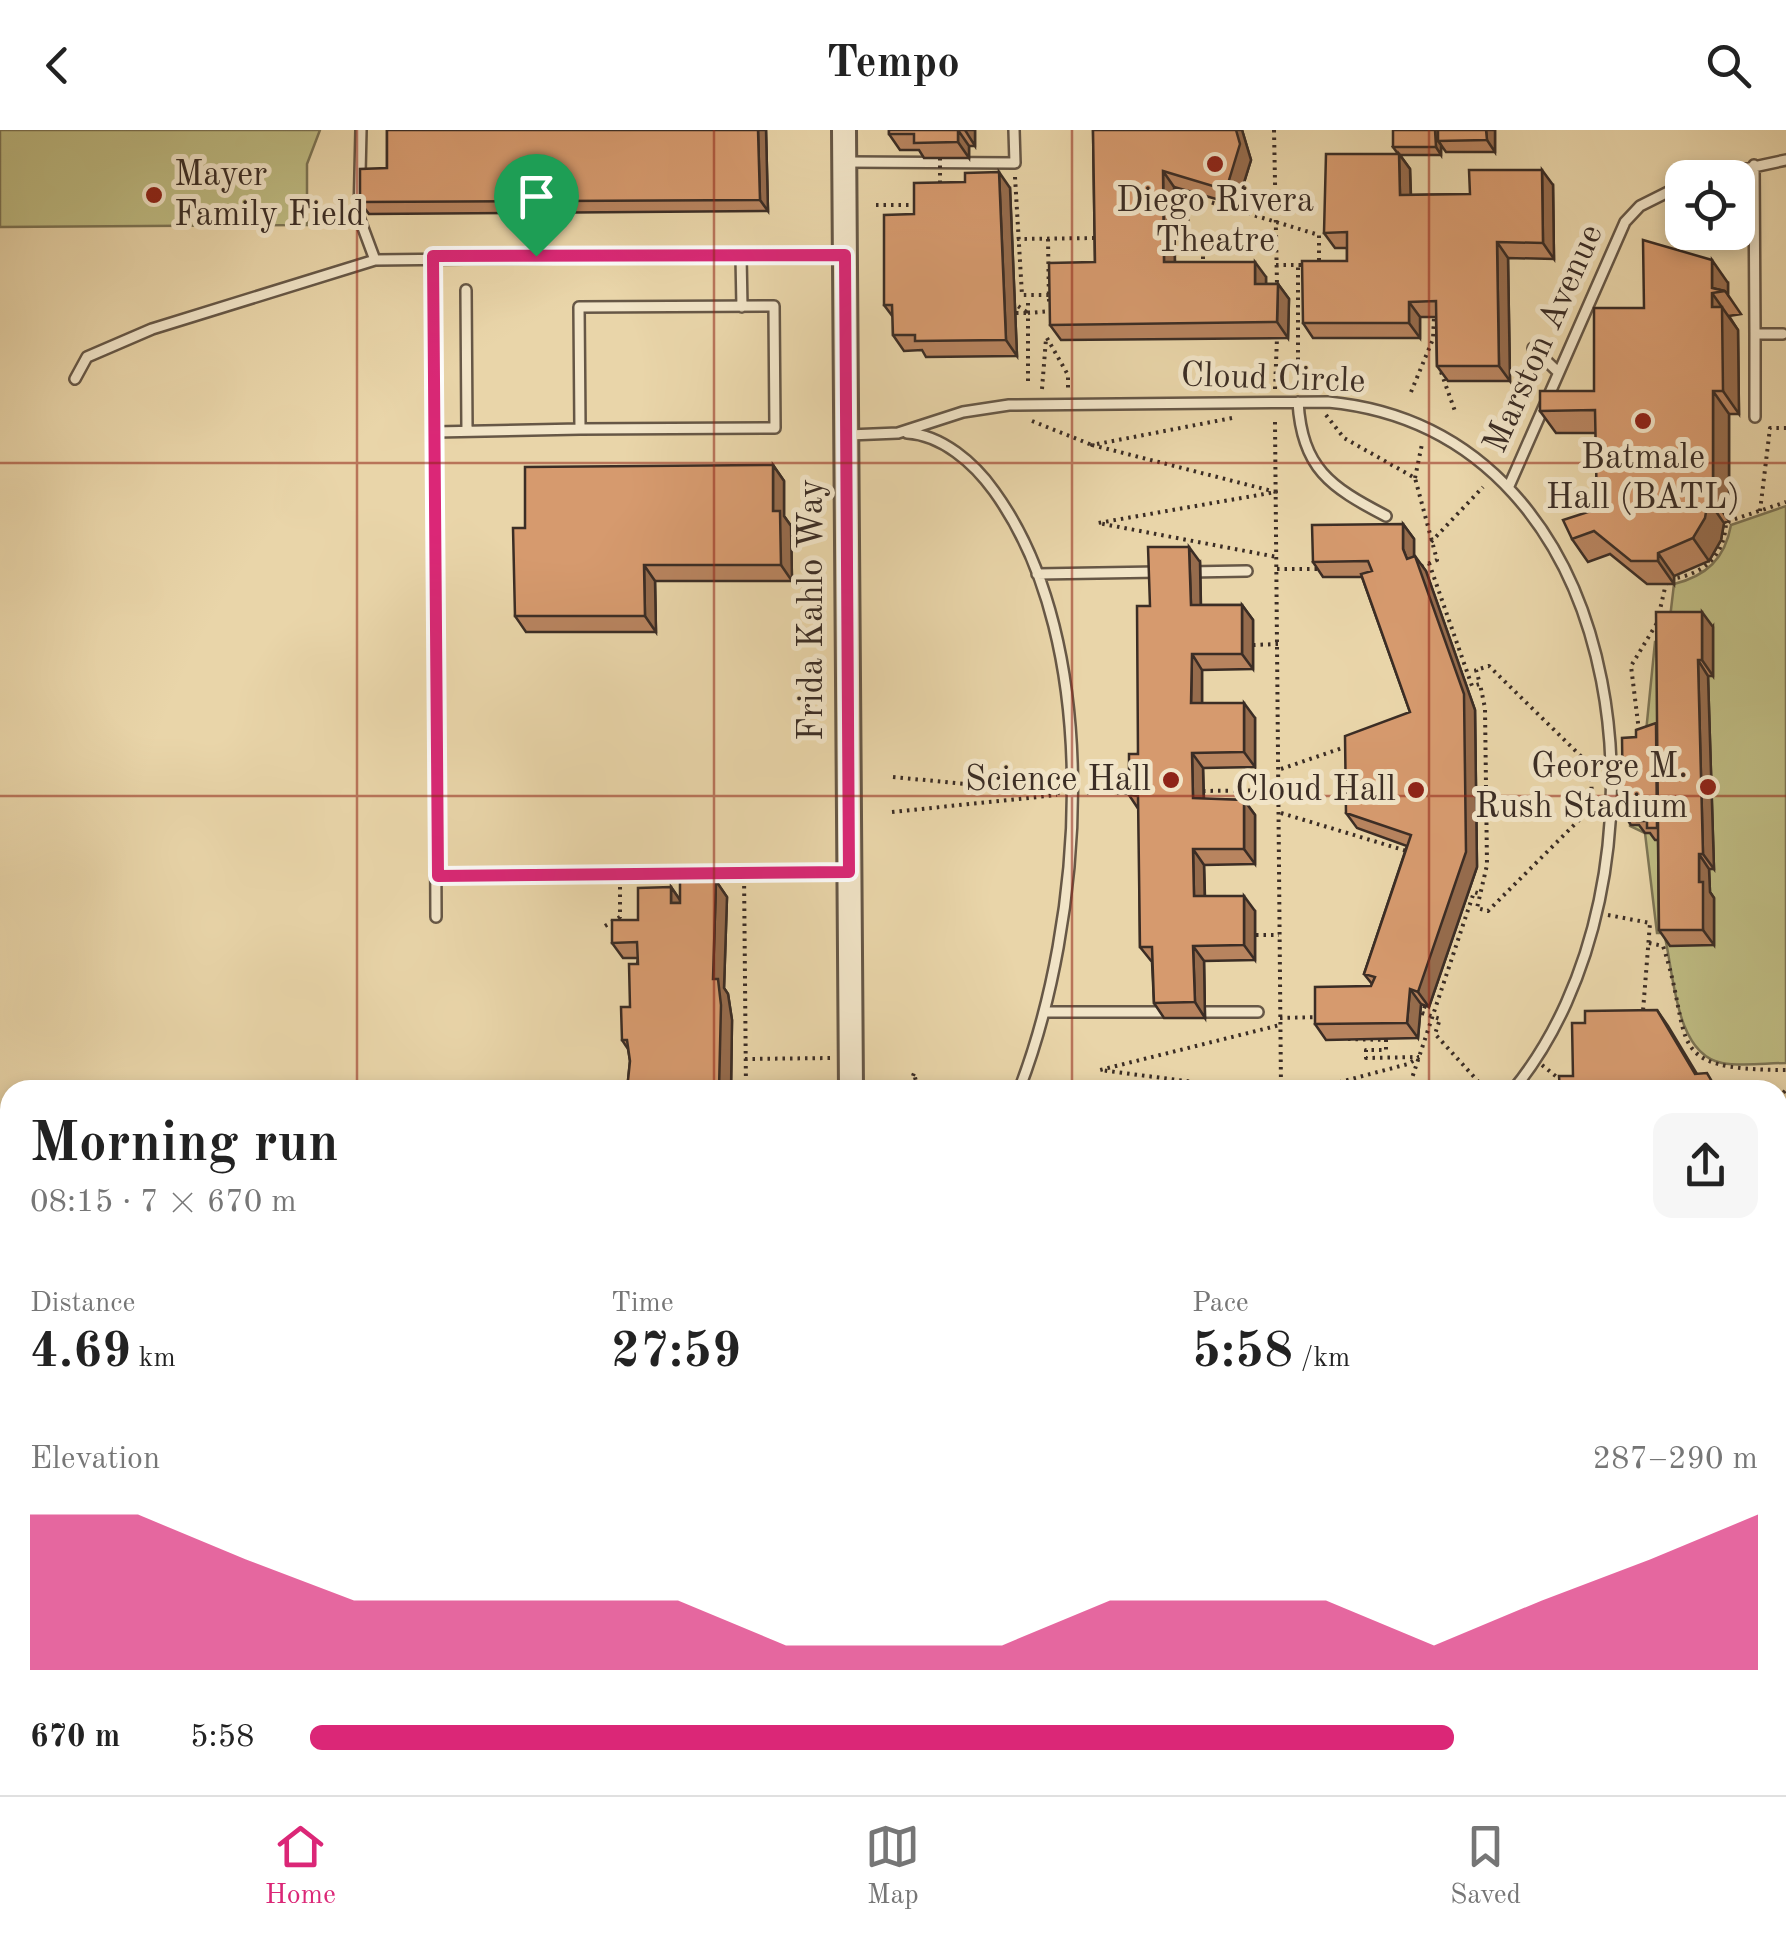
<!DOCTYPE html>
<html lang="en">
<head>
<meta charset="utf-8">
<style>
  :root { --surface:#fff; --page:#f6f6f6; --text:#222; --muted:#767676; --line:#e0e0e0; --accent:#db2777 }
  body { margin:0; font-family:"Old Standard TT",serif; background:var(--page); color:var(--text); height:100vh; display:flex; flex-direction:column; font-size:38px; white-space:nowrap }
  * { box-sizing:border-box; margin:0 }
  p { font-size:32px; color:var(--muted) }
  .icon { flex:none; width:55px; height:55px; fill:none; stroke:currentColor; stroke-width:2; stroke-linecap:round; stroke-linejoin:round }
  .map { position:relative; flex:1; overflow:hidden }
  .panel { position:absolute; left:0px; top:950px; width:1788px; height:715px; display:flex; flex-direction:column; background:var(--surface); border-radius:30px 30px 0 0; box-shadow:0 5px 15px #0003 }
  .panel>* { flex:none }
  .fabs { position:absolute; left:1665px; top:30px; display:grid; gap:20px }
  .fabs a { display:grid; place-items:center; width:90px; height:90px; border-radius:20px; background:var(--surface); box-shadow:0 5px 15px #0003; font-size:50px }
  .pin { position:absolute; display:grid; place-items:center; width:85px; height:85px; color:#fff; margin:-102px -42px; border-radius:50% 50% 50% 0; rotate:-45deg; box-shadow:0 0 10px #0007 }
  .pin .icon { rotate:45deg }
  .round { display:grid; place-items:center; flex:none; width:105px; height:105px; border-radius:20px; background:var(--page) }
  .head { display:flex; align-items:center; justify-content:space-between; height:170px; padding:0 30px }
  h1 { font-size:55px; font-weight:700; line-height:75px }
  .stats { display:grid; grid-template-columns:repeat(3,1fr); gap:15px; height:170px; padding:10px 30px }
  .stats div { display:grid; align-content:center }
  .stats b { font-size:50px; font-weight:700 }
  .stats small { font-size:28px; font-weight:400 }
  .stats p { font-size:28px }
  .chart { height:280px; padding:20px 30px }
  .chart p { display:flex; justify-content:space-between }
  .chart svg { width:100%; height:180px; margin-top:10px; fill:var(--accent); opacity:.7 }
  ul { padding:0 30px; list-style:none; font-size:32px }
  li { display:grid; grid-template-columns:160px 120px 1fr; align-items:center; height:75px }
  li i { height:25px; border-radius:12px; background:var(--accent) }
  header { display:flex; justify-content:space-between; align-items:center; height:130px; padding:0 30px; background:var(--surface); font-size:45px; font-weight:700 }
  .tab-bar { display:flex; justify-content:space-around; align-items:center; height:140px; border-top:2px solid var(--line); background:var(--surface); font-size:28px; color:var(--muted) }
  .tab-bar a { display:grid; justify-items:center; gap:5px }
  .tab-bar .on { color:var(--accent) }
  .map>svg:first-child { display:block }
  .green { fill:#bebb82; stroke:#7c7454; stroke-width:2.5 }
  .lines { fill:none; stroke-linecap:round; stroke-linejoin:round }
  .service-casing { stroke:#665746; stroke-width:14 }
  .minor-casing { stroke:#665746; stroke-width:22 }
  .tertiary-casing { stroke:#665746; stroke-width:28 }
  .secondary-casing { stroke:#3b2d25; stroke-width:30 }
  .motorway-casing { stroke:#3b2d25; stroke-width:38 }
  .path { stroke:#3b2d25; stroke-width:4; stroke-dasharray:2.5 5; stroke-linecap:butt }
  .service { stroke:#f1e4c7; stroke-width:9 }
  .minor { stroke:#f1e4c7; stroke-width:18 }
  .tertiary { stroke:#f1e4c7; stroke-width:22 }
  .secondary { stroke:#f1e4c7; stroke-width:25 }
  .motorway { stroke:#e4ba74; stroke-width:32 }
  .tram { stroke:#3b2d25; stroke-width:2.5 }
  .path-bridge { stroke:#3b2d25; stroke-width:4; stroke-dasharray:2.5 5; stroke-linecap:butt }
  .wall { fill:#b8845f; stroke:#3b2d25; stroke-width:2.5 }
  .shaded-wall { fill:#966c4d; stroke:#3b2d25; stroke-width:2.5 }
  .building { fill:#d69a6e; stroke:#3b2d25; stroke-width:2.5 }
  .route-casing { stroke:#fff; stroke-width:20 }
  .route { stroke:#db2777; stroke-width:12 }
  .grid { fill:none; stroke:#8f2418; stroke-width:2.5; stroke-opacity:0.55 }
  .poi-dot { fill:#8f2418; stroke:#f1e4c7; stroke-width:4 }
  .labels { text-anchor:middle; dominant-baseline:central; stroke-width:10; stroke-linejoin:round; paint-order:stroke }
  .poi-label { font-size:35px; fill:#3b2d25; stroke:#f1e4c7; text-anchor:end }
  .street-label { font-size:35px; fill:#3b2d25; stroke:#f1e4c7 }
</style>
</head>
<body>
<header><svg class="icon" aria-label="back" viewBox="0 0 24 24"><path d="M15 5l-7 7 7 7"/></svg>Tempo<svg class="icon" aria-label="search" viewBox="0 0 24 24"><circle cx="10" cy="10" r="6"/><path d="M15 15l6 6"/></svg></header>
<div class="map">
<svg width="1786" height="1665" viewBox="0 0 1786 1665">
  <rect width="100%" height="100%" fill="#e9d5a9"/>
  <filter id="stains"><feTurbulence type="fractalNoise" baseFrequency=".002" numOctaves="4"/><feColorMatrix values="0 0 0 0 .2 0 0 0 0 .09 0 0 0 0 .02 0 0 0 .5 -.17"/></filter>
  <radialGradient id="worn" r=".72"><stop offset=".6" stop-color="#630" stop-opacity="0"/><stop offset="1" stop-color="#630" stop-opacity=".3"/></radialGradient>
  <path class="green" d="M0,0h320l-13,34v61l-307,2z
    M1786,376v557c-20,0 -44,4 -64,0 -48,-9 -48,-92 -58,-130h-7l-12,-100 -15,-7 -1,-78 16,-6 10,-100h6l9,-24 4,-34c32,-8 51,-25 57,-59z"/>
  <g class="lines">
    <defs>
      <path id="service" d="M361,0l-2,87 16,43
        M847,32l168,1 -1,-33
        M1754,35l1,169h28
        M1702,48l84,-18
        M433,126l3,661
        M741,126l1,51
        M466,160l1,141
        M774,176l1,122 -195,1 -1,-122z
        M1755,204v83
        M1533,218l25,24
        M75,249l12,-22 65,-28 223,-69 467,-5
        M1298,272c4,66 32,85 88,114
        M435,302l145,-3
        M907,303c35,2 67,30 87,58 111,153 90,431 25,599
        M849,305l49,-2 65,-21 46,-7 319,-3c315,30 353,484 185,688
        M1509,356l116,-264 15,-16 42,-21
        M1189,442l58,-1
        M1037,444l122,-2
        M1045,882h127
        M1198,882h60"/>
      <path id="minor" d="M101,1655v10
        M375,1655v10
        M647,1655v10
        M1566,1665l5,-10"/>
      <path id="tertiary" d="M844,0l7,960"/>
      <path id="secondary" d="M0,1328l10,6
        M1778,1610h8
        M969,1655l16,10
        M1057,1655l3,10"/>
      <path id="motorway" d="M1778,1564l8,-3"/>
    </defs>
    <use href="#service" class="service-casing"/>
    <use href="#minor" class="minor-casing"/>
    <use href="#tertiary" class="tertiary-casing"/>
    <use href="#secondary" class="secondary-casing"/>
    <use href="#motorway" class="motorway-casing"/>
    <path class="path" d="M1274,0l3,155
      M1015,47l7,118h27
      M876,75h42
      M1017,109l80,-1
      M1048,109l1,64
      M1203,129v-19h-15l-1,-45 132,40v29
      M1276,135h31
      M1012,172l16,11
      M1028,173v10
      M1016,183h12
      M1047,208l21,37v17
      M1441,242l15,42
      M1028,251v-68l23,-2
      M1042,259l4,-50
      M1275,259l2,-51
      M1298,260v-125
      M1411,262l22,-53 1,-22
      M1326,285l18,23 71,40 22,82 -17,7
      M1232,288l-140,27 184,47 -178,31 179,34
      M1032,291l60,24
      M1275,292l6,668
      M1415,348l7,-34
      M1760,381l10,-83h16
      M1431,412l52,-55
      M1429,433l43,123 8,-2 5,24 2,157 -10,43 11,3 103,-103 1,-41 -103,-101 -13,4 4,14
      M1277,439h45
      M1670,449c33,-4 55,-23 56,-57l60,-20
      M1659,484l8,-35
      M1253,515l25,-1
      M1639,601l-8,-65 26,-43
      M1281,639l67,-23
      M893,647l167,16
      M1203,661l76,-1
      M1087,663h46
      M892,682l165,-17
      M1281,683l129,39
      M744,741l2,219
      M450,746l379,-4
      M1608,785l42,8 -7,88
      M605,796l15,-9v-46
      M1256,805h23
      M1649,813l14,3c32,95 -4,124 123,124
      M1425,876l-3,7 18,6 -5,15 51,56
      M1280,888l40,-1
      M1348,909l38,1v10h-20v8l53,-1
      M745,929l86,-1
      M1542,935l21,17v8
      M908,960l6,-17 4,17
      M1256,960l-156,-20 180,-45
      M1310,960l98,-26 11,-7
      M1408,960l66,-198 7,2
      M1778,968l8,-8
      M1161,1655v10"/>
    <use href="#service" class="service"/>
    <use href="#minor" class="minor"/>
    <use href="#tertiary" class="tertiary"/>
    <use href="#secondary" class="secondary"/>
    <use href="#motorway" class="motorway"/>
    <path class="tram" d="M0,1320l10,3
      M1778,1582h8"/>
    <path class="path-bridge" d="M940,28v27"/>
  </g>
  <path class="wall" d="M387,0h379l2,81 -399,3 -9,-12 27,-34z
    M889,0h86v16h-6v12h-45l-5,-8h-19l-11,-16z
    M1093,0h149l9,30 -14,45 -63,-18 1,75 91,15v7h12l11,15 -1,39 -227,2 -11,-15 45,-63z
    M1495,0v22h-49l-5,-7v10h-41l10,14 1,26 59,-1 83,-9 1,74 -46,-1 2,123h-62l-11,-15 -1,-49h-16v21h-107l-10,-15 44,-62v-13h-12l-11,-15 74,-79 -5,-7z
    M1010,58l7,168 -91,1 -4,-7 -18,1 -11,-16v-18l-9,-12 30,-91z
    M1728,153v12l13,19 -12,2 9,14 1,84h-10v107l-5,2 -3,17 -12,21 -35,15v8h-27l-37,-30 -22,8 -16,-23 25,-30 -1,-76h-40l-16,-22 54,-20 50,-83z
    M773,335l11,16v35l7,10 1,55h-137l1,51h-130l-11,-16 10,-88z
    M1403,394l11,15v17l12,15 49,139 2,157 -48,140 -8,-3 -3,34 -92,2 -11,-16 56,-38 1,-2 -8,-10 43,-128 -50,-18 -11,-15 64,-101 -48,-135h-39l-10,-15z
    M1200,432l1,43h41l11,15v49l-51,1v33l53,15v49l-52,1 1,31 40,1 11,15v49l-51,1 1,31 50,15v49l-51,1 1,57h-41l-10,-15 -2,-41 -12,-15 -1,-137 -10,-15 9,-41 12,-148z
    M1713,497v49h-5l6,193h-5l1,23 4,6v47l-44,1 -11,-16 -1,-90h-3l-5,-7h-5l-6,-8h-8l-8,-12 13,-76 21,-12z
    M716,751l11,16 -3,91 4,6 4,26 -1,70h-104l3,-29 -2,-12 -6,-9 8,-33 8,-49h-15l-11,-15 26,-23 33,-33 9,13z
    M0,1128l10,3v59l-10,-2z
    M0,1200l10,2v85l-10,-2z
    M1778,1267h3l5,7v60l-8,1z
    M0,1364h10v78l-10,1z
    M0,1472h10v70l-1,-2h-9v-22h7l-3,-5 -1,-21 -3,-3z
    M0,1585h10v53l-10,1z
    M128,1655h66v7h-4l2,3h-52v-3h-7z
    M1268,1655h195v7h-4v3h-191z"/>
  <path class="shaded-wall" d="M758,0h8l2,81 -8,-11z
    M958,0l11,16v12l-11,-16z
    M965,0h10v16z
    M1236,0h6l9,30 -14,45 -11,-15z
    M1435,0h6l-3,11 3,4v10l-5,-8z
    M1486,0h9v22l-8,-12z
    M1399,24l11,15 1,42 -11,-16z
    M1542,40l11,15 1,74 -11,-16z
    M1163,41l11,16 1,91 -11,-16z
    M999,42l11,16 7,168 -11,-16z
    M1497,112l11,16 2,123 -11,-15z
    M1712,130l16,23v12l-3,-4 -13,-3z
    M1255,132l11,15v22l-11,-15z
    M1278,154l11,15 -1,39 -11,-16z
    M1712,163l26,37 1,84 -16,-23 -11,-84z
    M1409,172l11,15v21l-11,-15z
    M1713,261l16,23v107l-16,-23z
    M773,335l11,16v35l7,10 1,55 -11,-16 -8,-54z
    M1708,370l16,23 -3,17 -12,21 -16,-23z
    M1403,394l11,15v26l-7,-6 -4,-10z
    M1189,417l11,15 1,59 -10,-16z
    M1658,423l16,23v8l-16,-23z
    M1415,426l11,15 49,139 2,157 -48,140 -11,-15z
    M644,435l11,16 1,51 -11,-16z
    M1242,475l11,15v49l-11,-15z
    M1702,482l11,15v49l-11,-16z
    M1192,524l10,16v48l-11,-15z
    M1698,530l10,16 6,193 -11,-15z
    M1244,573l11,15v49l-11,-15z
    M1192,623l11,15 1,46 -11,-16z
    M1244,670l11,15v49l-11,-15z
    M1193,719l11,16 1,47 -11,-16z
    M1699,724l10,15 1,23 4,6v47l-11,-15 -4,-48z
    M716,751l11,16 -3,91 4,6 4,26 -1,70h-12l-6,-111z
    M671,757l11,16h-11z
    M1244,766l11,15v49l-11,-15z
    M1193,816l11,15 1,57 -10,-16z
    M1410,859l11,15 -3,34 -11,-15z
    M1657,880l11,16 38,63 -11,-15z
    M1781,1267l5,7v51l-4,-6z
    M65,1655h6v10h-5z
    M334,1655h6v10h-6z
    M903,1655h7l-1,10h-6z
    M1256,1655h6v10h-6z
    M1453,1655l6,7v3h-6z
    M1528,1655h9l-5,10h-9z"/>
  <path class="building" d="M387,0h371l2,70 -400,2v-33l27,-1z
    M889,0h69v12l-44,1v-9h-25z
    M1093,0h143l4,14 -14,46 -63,-19 1,91h91v22h23l-1,38 -227,3 -1,-62 46,-1z
    M1393,0h42l1,17h-43z
    M1438,0h48l1,10 -49,1z
    M1326,24h73l1,41 70,-1 -1,-24h73l1,73 -46,-1 2,124h-62l-1,-65 -27,1v21h-106l-1,-62h45v-29l-23,1z
    M999,42l7,168 -91,1v-6h-22l-1,-30h-8v-90l30,-1v-31l51,-1v-9z
    M1643,110l69,20v28l13,3 -13,2v14h10l1,84h-10v107l-5,2 -3,18 -12,20 -35,15v8h-27l-37,-30 -22,8 -9,-19 34,-11 -2,-99 -55,1v-20h54v-83h50z
    M773,335v46h7l1,54h-137l1,51h-130l-2,-88h12v-61z
    M1403,394v25l4,10 8,-3 49,138 2,158 -48,140 -8,-3 -3,34 -92,1v-37l56,-1 4,-9 -11,-3 47,-139 -65,-22 -1,-77 65,-24 -49,-138 11,-3 -4,-10 -55,1 -1,-37z
    M1148,417h41l2,58h51v49h-50l-1,49h53v49l-52,1 1,45 51,2v49h-51l1,47h50v49l-51,1 2,56 -41,1 -2,-56h-12l-2,-151 -9,-1v-41h9l-1,-148h13z
    M1656,482h46v48h-4l5,194h-4v28h4v48h-44z
    M1656,593l1,105h-10v-7h-10v-8h-14l-1,-75 14,-1v-7z
    M680,751h36l-3,98h5l3,26 -2,85h-92l3,-29 -3,-21h-5l-1,-33h9l-1,-43h9l-1,-22 -25,1v-23h26v-32l33,-1v16h9z
    M1657,880l38,64 12,-1 10,17h-157l-1,-14h14l-1,-53h13v-12z
    M0,1128l10,3v47l-10,-3z
    M0,1200l10,2v73l-10,-3z
    M1778,1267h3l1,52h-4z
    M0,1364h10v67h-10z
    M0,1472h10v16h-10z
    M3,1489l7,1v23h-6z
    M0,1518h10v20h-3v-6h-7z
    M0,1585h10v44l-10,2v-24h9l-9,-1z
    M1778,1632l8,1v32h-199l5,-10h186z
    M21,1655h44l1,10h-66v-7z
    M280,1655h54v10h-61l1,-8h11z
    M419,1655h32v2h27v8h-59z
    M556,1655h62v10h-55v-2l-7,1z
    M672,1655h46l12,2v8h-55z
    M765,1655h138v10h-138z
    M913,1655h22l16,10h-45z
    M1208,1655h24v5h4v-5h20v10h-48z
    M1268,1655h185v10h-24v-8h-4v8h-157z
    M1482,1655h46l-5,10h-46z
    M140,1656l49,4v5h-49z"/>
  <g class="lines">
    <defs>
      <path id="route" d="M845,125l4,617 -411,4 -5,-620z"/>
    </defs>
    <use href="#route" class="route-casing"/>
    <use href="#route" class="route"/>
  </g>
  <path class="grid" d="M357,0v960M714,0v960M1072,0v960M1429,0v960M0,333h1786M0,666h1786M0,999h10M1778,999h8M0,1332h10M1778,1332h8M357,1655v10M714,1655v10M1072,1655v10M1429,1655v10"/>
  <g class="poi-dot">
    <circle cx="1215" cy="34" r="10"/>
    <circle cx="154" cy="65" r="10"/>
    <circle cx="1643" cy="291" r="10"/>
    <circle cx="1171" cy="650" r="10"/>
    <circle cx="1708" cy="657" r="10"/>
    <circle cx="1416" cy="660" r="10"/>
  </g>
  <g class="labels">
    <g class="poi-label">
      <text x="174" y="45" text-anchor="start">Mayer<tspan x="174" dy="40">Family Field</tspan></text>
      <text x="1215" y="71" text-anchor="middle">Diego Rivera<tspan x="1215" dy="40">Theatre</tspan></text>
      <text x="1643" y="328" text-anchor="middle">Batmale<tspan x="1643" dy="40">Hall (BATL)</tspan></text>
      <text x="1688" y="637">George M.<tspan x="1688" dy="40">Rush Stadium</tspan></text>
      <text x="1151" y="650">Science Hall</text>
      <text x="1396" y="660">Cloud Hall</text>
    </g>
    <g class="street-label">
      <text transform="translate(1544 209) rotate(-66)">Marston Avenue</text>
      <text transform="translate(1273 249) rotate(2)">Cloud Circle</text>
      <text transform="translate(812 480) rotate(-90)">Frida Kahlo Way</text>
    </g>
  </g>
  <rect width="100%" height="100%" filter="url(#stains)"/>
  <rect width="100%" height="100%" fill="url(#worn)"/>
</svg>
<div class="fabs">
<a><svg class="icon" aria-label="locate" viewBox="0 0 24 24"><circle cx="12" cy="12" r="6"/><path d="M12 2v4M12 18v4M2 12h4M18 12h4"/></svg></a>
</div>
<div class="pin" style="left:536px;top:126px;background:#1e9e55"><svg class="icon" aria-label="arrive" viewBox="0 0 24 24"><path d="M6 21V4h12l-3 4 3 4H6"/></svg></div>
<section class="panel">
<div class="head"><div><h1>Morning run</h1><p>08:15 · 7 × 670 m</p></div><a class="round"><svg class="icon" aria-label="share" viewBox="0 0 24 24"><path d="M12 15V3M7 8l5-5 5 5M5 13v7h14v-7"/></svg></a></div>
<div class="stats">
<div><p>Distance</p><b>4.69<small> km</small></b></div>
<div><p>Time</p><b>27:59</b></div>
<div><p>Pace</p><b>5:58<small> /km</small></b></div>
</div>
<div class="chart"><p><span>Elevation</span>287–290 m</p>
<svg viewBox="0 0 160 44" preserveAspectRatio="none"><path d="M0 44V6L10 6L20 17L30 27L40 27L50 27L60 27L70 38L80 38L90 38L100 27L110 27L120 27L130 38L140 27L150 17L160 6V44z"/></svg>
</div>
<ul>
<li><b>670 m</b>5:58<i style="width:79%"></i></li>
</ul>
</section>
</div>
<nav class="tab-bar">
<a class="on"><svg class="icon" aria-label="home" viewBox="0 0 24 24"><path d="M3 11l9-7 9 7M6 9v11h12V9"/></svg>Home</a>
<a><svg class="icon" aria-label="map" viewBox="0 0 24 24"><path d="M3 6l6-2 6 2 6-2v14l-6 2-6-2-6 2zM9 4v14M15 6v14"/></svg>Map</a>
<a><svg class="icon" aria-label="saved" viewBox="0 0 24 24"><path d="M7 4h10v16l-5-4-5 4z"/></svg>Saved</a>
</nav>
</body>
</html>
